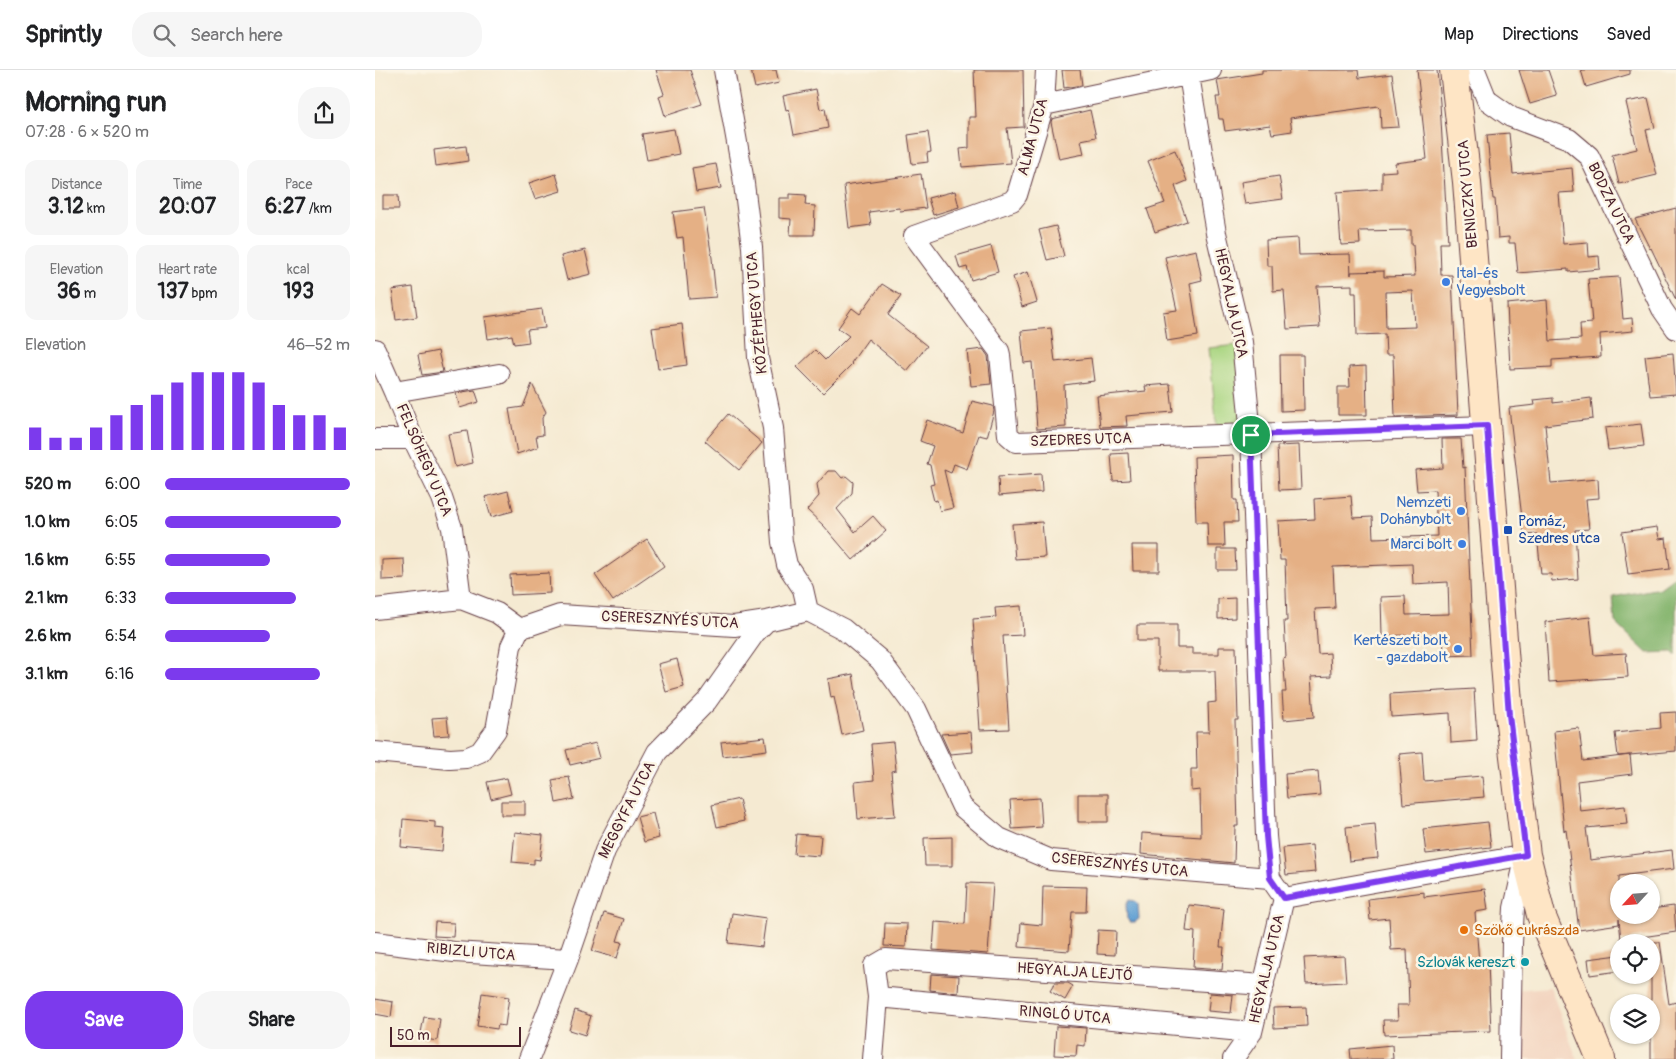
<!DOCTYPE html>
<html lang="en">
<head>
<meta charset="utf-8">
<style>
  :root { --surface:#fff; --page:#f6f6f6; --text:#202124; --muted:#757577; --line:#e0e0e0; --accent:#7c3aed }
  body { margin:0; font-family:Pangolin,sans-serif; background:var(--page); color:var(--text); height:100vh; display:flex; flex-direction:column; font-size:19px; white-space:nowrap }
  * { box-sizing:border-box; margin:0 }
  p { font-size:16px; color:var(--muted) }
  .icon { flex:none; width:28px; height:28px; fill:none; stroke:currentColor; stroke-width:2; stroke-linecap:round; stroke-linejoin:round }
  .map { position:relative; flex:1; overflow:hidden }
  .side { display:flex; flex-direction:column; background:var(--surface); width:375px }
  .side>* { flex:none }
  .needle { width:32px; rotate:244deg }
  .controls { position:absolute; left:1235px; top:804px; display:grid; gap:10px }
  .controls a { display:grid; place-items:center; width:50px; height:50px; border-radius:50%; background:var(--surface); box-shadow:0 1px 4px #0004; font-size:25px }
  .scale { position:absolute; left:15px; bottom:12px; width:131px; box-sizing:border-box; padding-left:5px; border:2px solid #4a1f2b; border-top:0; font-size:14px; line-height:18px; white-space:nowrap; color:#4a1f2b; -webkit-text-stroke:4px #fcf5e5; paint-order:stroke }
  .pin { position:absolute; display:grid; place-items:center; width:42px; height:42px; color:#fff; margin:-21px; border:2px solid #fff; border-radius:50%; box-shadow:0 1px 5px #0007 }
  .round { display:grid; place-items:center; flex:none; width:52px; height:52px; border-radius:20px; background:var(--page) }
  .summary { display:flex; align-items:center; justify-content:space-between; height:85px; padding:0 25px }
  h1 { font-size:28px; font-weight:700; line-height:38px }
  .metrics { display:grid; grid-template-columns:repeat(3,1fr); gap:8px; height:85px; padding:5px 25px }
  .metrics div { display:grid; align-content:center; border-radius:12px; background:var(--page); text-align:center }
  .metrics b { font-size:21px; font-weight:700 }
  .metrics small { font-size:14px; font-weight:400 }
  .metrics p { font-size:14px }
  .chart { height:140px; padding:10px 25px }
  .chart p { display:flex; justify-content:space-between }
  .chart svg { width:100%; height:90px; margin-top:5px; stroke:var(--accent); stroke-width:6 }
  .cta { display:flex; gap:10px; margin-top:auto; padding:10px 25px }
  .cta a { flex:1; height:58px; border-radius:20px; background:var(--accent); color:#fff; font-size:20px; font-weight:700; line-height:58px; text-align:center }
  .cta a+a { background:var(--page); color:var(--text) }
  ul { padding:0 25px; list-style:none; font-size:16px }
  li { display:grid; grid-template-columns:80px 60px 1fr; align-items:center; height:38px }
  li i { height:12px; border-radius:6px; background:var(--accent) }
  header { display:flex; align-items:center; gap:30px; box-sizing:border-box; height:70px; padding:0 25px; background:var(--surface); border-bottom:1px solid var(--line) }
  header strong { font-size:24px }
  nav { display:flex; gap:28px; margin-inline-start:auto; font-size:18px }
  .search { width:350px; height:45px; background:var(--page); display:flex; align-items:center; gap:12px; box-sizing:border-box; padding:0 18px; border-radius:20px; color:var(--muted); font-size:19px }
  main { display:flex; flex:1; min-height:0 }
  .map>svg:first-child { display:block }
  .built { fill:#f3d4bf }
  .green { fill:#a9d581; stroke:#7a7a56 }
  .forest { fill:#86b66f; stroke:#686a4d }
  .water { fill:#62a1d4; stroke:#566080 }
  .building { fill:#e5b085; fill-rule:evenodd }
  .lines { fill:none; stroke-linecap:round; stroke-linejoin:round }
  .minor-casing { stroke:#643d44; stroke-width:22 }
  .secondary-casing { stroke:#643d44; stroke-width:30 }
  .minor { stroke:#fff; stroke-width:20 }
  .secondary { stroke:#fee5c5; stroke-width:28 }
  .route-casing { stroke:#fff; stroke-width:10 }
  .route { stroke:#7c3aed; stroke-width:6 }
  .shop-dot { fill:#3f7fe0; stroke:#fcf5e5; stroke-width:2 }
  .transit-dot { fill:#1a4fb4; stroke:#fcf5e5; stroke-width:2 }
  .food-dot { fill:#e8710a; stroke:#fcf5e5; stroke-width:2 }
  .culture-dot { fill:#0f9aa8; stroke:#fcf5e5; stroke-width:2 }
  .labels { text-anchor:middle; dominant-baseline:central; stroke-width:5; stroke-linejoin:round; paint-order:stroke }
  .street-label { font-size:15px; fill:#4a1f2b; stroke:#fcf5e5 }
  .shop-label { font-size:15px; fill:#366cbe; stroke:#fcf5e5; text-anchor:end }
  .transit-label { font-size:15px; fill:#164399; stroke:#fcf5e5; text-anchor:start }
  .food-label { font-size:15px; fill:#c56008; stroke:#fcf5e5; text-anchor:start }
  .culture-label { font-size:15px; fill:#0d838f; stroke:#fcf5e5; text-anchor:end }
</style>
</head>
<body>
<header>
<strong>Sprintly</strong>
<div class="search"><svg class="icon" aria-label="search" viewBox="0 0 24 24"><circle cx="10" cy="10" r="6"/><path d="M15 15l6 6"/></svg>Search here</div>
<nav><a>Map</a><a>Directions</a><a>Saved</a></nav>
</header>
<main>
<section class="side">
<div class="summary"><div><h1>Morning run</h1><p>07:28 · 6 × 520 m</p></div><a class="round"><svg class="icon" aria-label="share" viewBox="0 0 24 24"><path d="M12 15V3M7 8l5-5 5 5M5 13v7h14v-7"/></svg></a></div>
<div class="metrics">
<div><p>Distance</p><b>3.12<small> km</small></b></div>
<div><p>Time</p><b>20:07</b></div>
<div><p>Pace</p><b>6:27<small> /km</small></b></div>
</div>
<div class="metrics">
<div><p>Elevation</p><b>36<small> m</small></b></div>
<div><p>Heart rate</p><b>137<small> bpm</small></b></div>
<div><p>kcal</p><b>193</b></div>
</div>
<div class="chart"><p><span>Elevation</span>46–52 m</p>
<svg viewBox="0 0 160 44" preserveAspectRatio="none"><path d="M5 44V33M15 44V38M25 44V38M35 44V33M45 44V27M55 44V22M65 44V17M75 44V11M85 44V6M95 44V6M105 44V6M115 44V11M125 44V22M135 44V27M145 44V27M155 44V33"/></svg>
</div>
<ul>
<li><b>520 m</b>6:00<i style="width:100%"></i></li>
<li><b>1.0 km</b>6:05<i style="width:95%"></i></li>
<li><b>1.6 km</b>6:55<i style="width:57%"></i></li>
<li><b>2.1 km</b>6:33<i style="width:71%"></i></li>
<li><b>2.6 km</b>6:54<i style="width:57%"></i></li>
<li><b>3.1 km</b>6:16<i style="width:84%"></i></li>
</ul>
<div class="cta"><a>Save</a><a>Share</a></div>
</section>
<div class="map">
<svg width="1301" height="989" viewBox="0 0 1301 989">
  <rect width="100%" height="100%" fill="#fcf5e5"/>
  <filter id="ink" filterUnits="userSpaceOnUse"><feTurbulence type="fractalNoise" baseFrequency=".02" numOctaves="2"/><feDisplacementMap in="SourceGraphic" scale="10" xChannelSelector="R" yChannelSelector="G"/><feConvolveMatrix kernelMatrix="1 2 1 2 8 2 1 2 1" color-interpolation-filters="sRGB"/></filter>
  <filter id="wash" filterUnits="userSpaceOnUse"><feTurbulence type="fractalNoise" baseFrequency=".0096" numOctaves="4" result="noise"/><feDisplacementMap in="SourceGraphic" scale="20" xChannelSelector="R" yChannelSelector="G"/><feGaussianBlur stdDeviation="1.12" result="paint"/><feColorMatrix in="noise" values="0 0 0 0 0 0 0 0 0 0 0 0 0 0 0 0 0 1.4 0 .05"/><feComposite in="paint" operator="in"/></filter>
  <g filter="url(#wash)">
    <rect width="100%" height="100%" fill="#f5ead2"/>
    <path class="built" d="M1175,917l27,72h-60l-2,-69z"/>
    <path class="green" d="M863,275l9,84 -30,1 -8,-82z"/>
    <path class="forest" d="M1301,506v80l-4,-4 -25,1 -32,-31 -2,-25 47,-9z"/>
    <path class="water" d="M754,830l6,1 3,3 1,15 -4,3h-5l-3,-3 -1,-14z"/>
    <g id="blocks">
      <path class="building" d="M281,0h34l12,34 -37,12 -6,-20 5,-2z
        M376,0h25l3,13 -24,5z
        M599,0h49l1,57 -17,1 4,35 -49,4 -2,-18 9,-1v-31h7z
        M687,0h18l2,15 -18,3z
        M887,0h96l1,8 33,-4 7,53 -18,1 -1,-20 -2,-2 -88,12 2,13 -20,3 -2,-9 -45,6 -2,-12h-4l-3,-22h4l-3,-17 45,-7z
        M1042,0h20l3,33 8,140h-8l1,32h11l6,140 -63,2 -2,-62h-7l-1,-21 -28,1 -1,-42h-4v-8l-35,1 3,41 -33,2 -3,-39 -11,1 -1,-25h-5l-1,-26 32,-2 1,17 51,-1 1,21v-3l33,-1v6l31,-1 -2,-31h-2v-15l-52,1 1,13 -19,1 -4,-53 45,-3v-17l14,-1 -1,-8 32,-4zM1038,221l2,36 -29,1 -1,-36z
        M1144,0h29l9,26 -27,8z
        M1206,0h49v4l-44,13z
        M441,19l4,20 5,-1 3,20 -34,7 -5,-26 -3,1 -3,-14z
        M1273,28l7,30 -9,2 11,45 -38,9 -7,-29 25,-6 -11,-47z
        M715,40l6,27 -15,3 3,14 -25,5 -8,-37 1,-3z
        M299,59l5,25 -32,6 -5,-26z
        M553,62l3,20 -4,1 1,9 -16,2 -4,-29z
        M1134,63l4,41 59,-6 2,24 -15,1 4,51 25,-2 1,15 10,-1 1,13 -32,3v-3l-50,4 -3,-30h-6v-6l-11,1 -3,-39h-2l-6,-64z
        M91,76l2,15 -32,5 -2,-16z
        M800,80l12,31 -12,5 12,35 -32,11 -8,-23 18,-6 -17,-42z
        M341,94l5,24 -25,4 -4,-24z
        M181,104l5,17 -26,8 -6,-16z
        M546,104l5,34 -26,3 -1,-3 -30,4 2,13 -22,3 -5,-43z
        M904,106l4,23 -38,5 -4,-22z
        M580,121l4,16 -26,8 -5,-17z
        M415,124l16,1 -1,10 10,1 -1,29h-24l1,-16 -12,-1v-20h11z
        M8,125h15l1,14h-16z
        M329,138l8,50 4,39 -27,2 -6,-62 -6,1 -4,-26z
        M1301,138v92l-25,-52 -1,1 -15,-30z
        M681,156l8,30 -17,4 -8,-30z
        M616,176l7,26 -27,8 -4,-13 -7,2 -4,-13z
        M210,180l6,24 -24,6 -6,-24z
        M821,180l6,30 -12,3 8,53 -31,5 -4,-29 14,-2 -12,-53z
        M653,202l9,30 -15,5 -9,-30z
        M1244,207l4,42 9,-1 1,13 -33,3 1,23 -49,3v7l-42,2 -3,-65 40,-4 3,41 31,-2 -1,-15 12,-1 -4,-44z
        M507,214l19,12 -13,19 39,31 -20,25 -39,-32 -17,24 1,1 -29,29 -26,-26 18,-17 10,10 24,-24 -11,-8 14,-20 8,6z
        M38,217l4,30 -21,3 -4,-30z
        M167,239l3,19 -18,2 2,12 -15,2 -2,-9 -24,4 -3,-22z
        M307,254l5,41 -29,4 -6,-41z
        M676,258l4,34 36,-4 3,23 -30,4 2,42 -29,2 -5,-67 -8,1 -3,-32z
        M608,279l5,7 3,28 -20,2 -4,-35z
        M63,281l5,21 -21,3 -4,-20z
        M1298,283l3,41 -26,2 -5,-40z
        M905,285h23l1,55 -23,1z
        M991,296l1,49h-29v-28h12l-1,-20z
        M157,314l14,28 -4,6 1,17 -7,1 2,11 -21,7 -8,-45 14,-2z
        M795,314l3,28 -47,4 1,10 -27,1 -3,-31 49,-5 -1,-5z
        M100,320l4,12 -19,6 -4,-15z
        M1178,328v5l38,-5 2,21 -48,6 6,58 47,-4 1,19 -13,1 3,30 -14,1 3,49 -26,2 -1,-7h-10l-4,-40 -13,1 -15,-127 26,-3 -1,-5z
        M597,331l21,5 1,5 -7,26 -8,-2 -12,34 -13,-5 -3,9 -7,-3 9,38 -13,3 -3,-11 -3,1 -4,-16 4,-1 -4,-19 -3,-1 6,-18 -13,-5 7,-21 36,13z
        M353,344l34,29 -23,27 -34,-29z
        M1266,354l3,22 -36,4 -3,-22z
        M92,361l6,32 -18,4 -7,-33z
        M1067,369h19l2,29 2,-1 8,188 -29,1 -1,-22 -61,2 -1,-39 24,-1 1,19 43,-1 -1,-32 -35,2 -1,-20 -79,3 2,41 -20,1 3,45 12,-1 1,23 -20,1 3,40 -30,3 -2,-28h4l-3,-34 3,-1 -2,-36h3l-2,-61h-5l-2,-39 37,-2 -1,-20 37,-3 2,22 19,-1 1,21 64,-2 -2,-46 -18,1 -2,-21 28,-2z
        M924,375l2,44 -22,1 -2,-44z
        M753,383l2,27 -17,1 -2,-27z
        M858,385l1,45h3l1,22h-14l1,24h-17l-1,-24h-11l-2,-65z
        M453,401h8l6,7 4,-2 7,6 -1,11 -15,16 18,23 18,-16 13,15 -33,29 -29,-34 -17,-16 12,-14 -2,-12z
        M666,404l1,18 -43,4 -1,-19z
        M133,421l5,20 -22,6 -6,-20z
        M667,452l3,35 -30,2 -3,-35z
        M1282,457l2,12 7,-1 4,31 -42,5 -6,-42z
        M272,469l17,27 -51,35 -18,-26z
        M757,475h27v26h-26z
        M842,479h18l1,21h-19z
        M29,489l1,20 -23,1v-20z
        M174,503l1,20 -39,2 -1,-20z
        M860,528v20l-17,1v-20z
        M646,536l2,29 -20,1 6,93 -29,1 -7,-111 23,-2 -1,-9z
        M1215,547l4,38 32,-2 2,24 -79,5 -4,-60z
        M762,555h40v23h15v6h27v-7h17l2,73h-3l3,106h-3l-1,37 -93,-9 1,-21 59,4 -1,-47 -9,1v-22h6l-1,-37h13l-1,-29 8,-1 -1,-31h-57v-30h-21z
        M302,589l7,28 -18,5 -8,-28z
        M478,604l3,19h-1l8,37 -21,5 -8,-38 -3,1 -3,-19z
        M1099,619l3,52 -26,2 -1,-30 -59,4 -1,-23z
        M1301,642v39l-58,5 -3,-23 46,-5 -1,-15z
        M72,647l2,18 -15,1 -2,-18z
        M1204,658l4,33 47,-6 2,19 -55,7 3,30 45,-5 2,18 -41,4 4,32 82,-10 2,19 -55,7v39h33l-1,-6 23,-3 2,26 -55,8 -2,-21v5l-40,6 -13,-100 -2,1 -10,-100z
        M596,662l2,20 -23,2 -9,-20z
        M390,667l2,13 -44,6 -2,-14z
        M518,672l3,28 -5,1 4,45 -37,3 -3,-37 19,-2 -3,-36z
        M221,673l4,15 -30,7 -4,-15z
        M1047,682l2,29 58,-5 2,21 -81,7 -4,-50z
        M943,701l2,24 -33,3 -2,-24z
        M194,707l5,22 -18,4 -4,-23z
        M132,708l4,16 -20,5 -4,-17z
        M703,724h30v28h-30z
        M665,728l2,29 -30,2 -2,-29z
        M364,729l5,22 -27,6 -5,-22z
        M126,731h24v14h-24z
        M278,743l6,25 -15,4 -7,-25z
        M28,749l32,3v6l9,1 -2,22 -41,-4z
        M1113,752l3,25 -65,7 -3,-25z
        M1000,754l3,34 -29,3 -3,-34z
        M140,762l28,3 -3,25 -6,-1v5l-22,-2z
        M421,764l25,2 -2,20 -25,-2z
        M577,767v29h-27l-1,-28z
        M937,775l3,27 -29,3 -3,-27z
        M592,813l26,1 -5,70 -55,-4 2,-28 30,2z
        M668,816l44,1 -1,25h-14l-3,39 -50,-4 2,-24 21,2z
        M1110,819l3,21 -13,2 4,51h9l3,68 -107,4 -1,-15h15l-1,-15h12l-2,-56 -16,1 -2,-32 -19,2 -2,-21 56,-7v5z
        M814,835l35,4 -4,38h4l-2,23 -29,-2 2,-36 -9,-1z
        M229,843l20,6 -7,22 5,1 -5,16 -25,-7z
        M357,843l34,5 -4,29 -34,-4z
        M60,852l19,1 -1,14 -19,-1z
        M510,853l22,1 -1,23 -22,-1z
        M723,860l18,1 -1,24 -18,-1z
        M1276,872h9l9,62 7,-2v57h-25z
        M1244,885v16l-29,4 -2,-16z
        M969,886l2,26 -40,2 -2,-26z
        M556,904l28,2 -1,17 -28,-3z
        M680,913h13l5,3 -8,14 -15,-9z
        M107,923l27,4 -4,29 -7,-1 -1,4 -20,-3z
        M835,923l23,2 -2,18 -23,-2z
        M0,929l18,3 -2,15 -16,-3z
        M931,937l1,19 -33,2 -1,-20z
        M200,940l16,6 -6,19 -16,-5z
        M49,947l16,2 -3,22 -17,-3z
        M681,956l30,2 -1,18 -8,-1 -1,11 -22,-1z
        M1017,975l1,14h-42l-1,-10z"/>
    </g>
  </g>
  <g filter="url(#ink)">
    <use href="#blocks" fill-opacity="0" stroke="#643d44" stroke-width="1"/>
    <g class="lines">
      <defs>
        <path id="minor" d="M349,0l19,106 9,71 6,111 15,70 9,114 5,23 16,24 5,22
          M671,0l-2,35 -27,90 -5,6 -98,35 85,115 1,4 8,80 8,7 471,-16
          M813,0l28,163 26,109 9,93 15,401 4,42 14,20 -32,134 -19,27
          M1100,0l12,30 24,17 58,22 20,17 73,153 14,20
          M669,35l167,-35
          M0,279l19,43 19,47 29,59 10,30 9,71 36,14 22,16
          M19,322l105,-18
          M0,369h38
          M0,539l86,-10
          M0,682l75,7 16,-1 14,-6 16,-22 15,-84 8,-17 41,-14 174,11 33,-5 41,-10 35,18 37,31 36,49 46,98 37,31 52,22 219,18
          M909,828l242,-43 -12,53 -2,35 -2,116
          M0,872l79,10 114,7
          M503,927l374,35
          M154,989l39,-100 37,-108 52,-99 50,-51 48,-68 12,-12
          M498,989l5,-62 -4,-31 12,-7 378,26"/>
        <path id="secondary" d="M1079,0l13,112 42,533 17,140 15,60 60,144"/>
      </defs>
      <use href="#minor" class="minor-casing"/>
      <use href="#secondary" class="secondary-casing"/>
      <use href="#minor" class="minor"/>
      <use href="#secondary" class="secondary"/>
    </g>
  </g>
  <g class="lines" filter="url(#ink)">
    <defs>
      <path id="route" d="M1112,356l22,289 17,140 -242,43 -14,-20 -4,-42 -15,-401z"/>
    </defs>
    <use href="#route" class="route-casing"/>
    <use href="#route" class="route"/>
  </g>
  <g class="shop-dot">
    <circle cx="1071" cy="212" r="5"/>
    <circle cx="1086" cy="441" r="5"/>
    <circle cx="1087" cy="474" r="5"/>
    <circle cx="1083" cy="579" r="5"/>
  </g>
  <rect class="transit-dot" x="1128" y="455" width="10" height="10" rx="2.5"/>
  <circle class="food-dot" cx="1089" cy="860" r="5"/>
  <circle class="culture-dot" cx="1150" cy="892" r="5"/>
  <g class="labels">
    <g class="street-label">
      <text transform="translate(658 67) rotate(-75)">ALMA UTCA</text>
      <text transform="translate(1093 124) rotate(-95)">BENICZKY UTCA</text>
      <text transform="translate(1236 133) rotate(64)">BODZA UTCA</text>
      <text transform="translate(856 233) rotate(78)">HEGYALJA UTCA</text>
      <text transform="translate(382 243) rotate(-95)">KÖZÉPHEGY UTCA</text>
      <text transform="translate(706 370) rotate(-2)">SZEDRES UTCA</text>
      <text transform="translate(49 390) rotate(67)">FELSŐHEGY UTCA</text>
      <text transform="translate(295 550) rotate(3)">CSERESZNYÉS UTCA</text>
      <text transform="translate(252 740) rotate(-63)">MEGGYFA UTCA</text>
      <text transform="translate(745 795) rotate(6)">CSERESZNYÉS UTCA</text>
      <text transform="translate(96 882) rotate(5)">RIBIZLI UTCA</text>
      <text transform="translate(892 899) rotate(-77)">HEGYALJA UTCA</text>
      <text transform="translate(700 902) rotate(4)">HEGYALJA LEJTŐ</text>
      <text transform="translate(690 945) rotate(5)">RINGLÓ UTCA</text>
    </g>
    <g class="shop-label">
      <text x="1081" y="203" text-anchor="start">Ital-és<tspan x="1081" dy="17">Vegyesbolt</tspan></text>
      <text x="1076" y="432">Nemzeti<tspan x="1076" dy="17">Dohánybolt</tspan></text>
      <text x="1077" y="474">Marci bolt</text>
      <text x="1073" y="570">Kertészeti bolt<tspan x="1073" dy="17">- gazdabolt</tspan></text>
    </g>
    <g class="transit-label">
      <text x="1143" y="451">Pomáz,<tspan x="1143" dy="17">Szedres utca</tspan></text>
    </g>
    <g class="food-label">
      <text x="1099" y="860">Szökő cukrászda</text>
    </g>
    <g class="culture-label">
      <text x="1140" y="892">Szlovák kereszt</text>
    </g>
  </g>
</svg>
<div class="controls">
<a><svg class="needle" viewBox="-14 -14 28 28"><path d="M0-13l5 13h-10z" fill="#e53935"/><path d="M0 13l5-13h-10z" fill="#757577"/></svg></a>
<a><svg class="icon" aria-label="locate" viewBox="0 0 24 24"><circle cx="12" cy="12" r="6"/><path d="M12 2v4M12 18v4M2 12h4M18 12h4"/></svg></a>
<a><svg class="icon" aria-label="layers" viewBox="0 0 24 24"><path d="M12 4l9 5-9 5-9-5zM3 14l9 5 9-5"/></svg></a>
</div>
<div class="scale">50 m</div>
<div class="pin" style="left:876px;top:365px;background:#1e9e55"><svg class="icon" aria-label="arrive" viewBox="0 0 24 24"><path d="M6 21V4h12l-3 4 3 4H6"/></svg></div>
</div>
</main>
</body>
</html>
